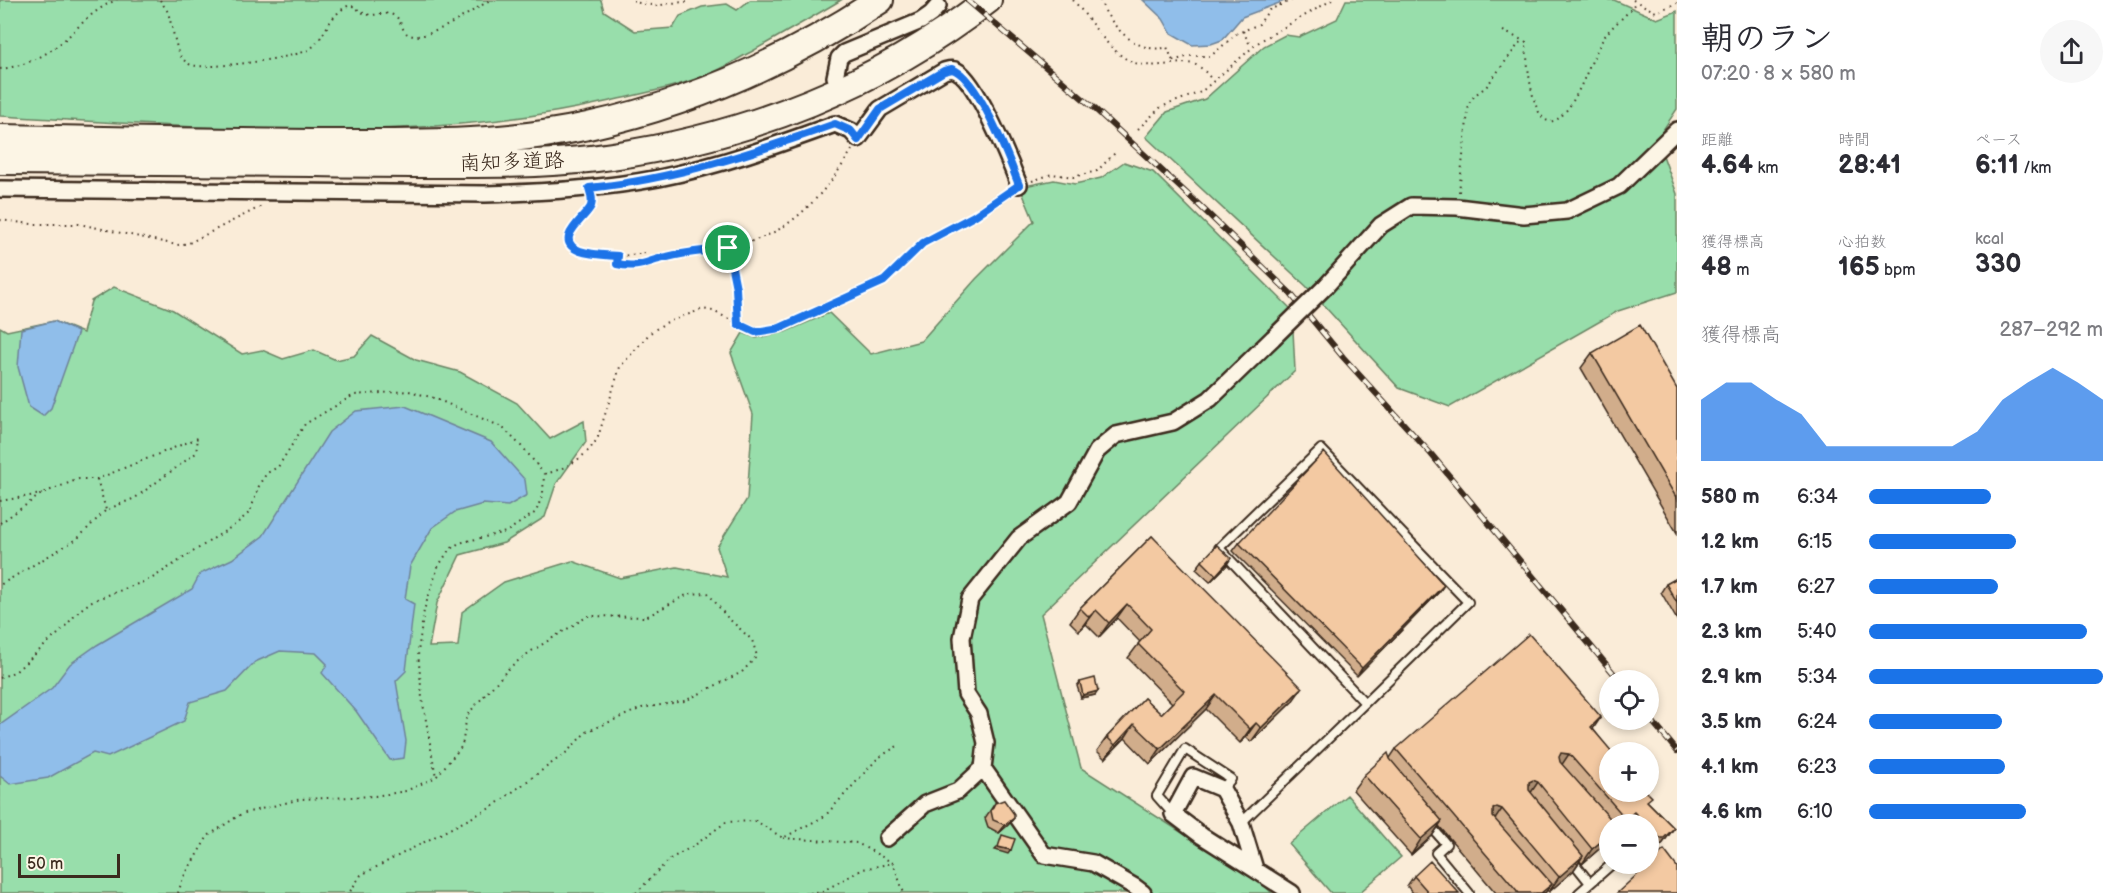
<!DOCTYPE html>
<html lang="ja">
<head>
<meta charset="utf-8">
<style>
  :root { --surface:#fff; --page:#f7f7f7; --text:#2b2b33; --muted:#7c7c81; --accent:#1a73e8 }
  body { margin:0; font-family:"Balsamiq Sans","Klee One",sans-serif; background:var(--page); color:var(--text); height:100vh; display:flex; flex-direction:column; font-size:22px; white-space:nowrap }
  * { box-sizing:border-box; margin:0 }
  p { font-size:20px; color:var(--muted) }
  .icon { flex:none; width:33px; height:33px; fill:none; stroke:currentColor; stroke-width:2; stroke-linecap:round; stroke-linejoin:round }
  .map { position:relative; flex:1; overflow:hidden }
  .sheet { display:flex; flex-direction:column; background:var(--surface); width:450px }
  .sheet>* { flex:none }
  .controls { position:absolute; left:1599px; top:670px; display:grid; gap:12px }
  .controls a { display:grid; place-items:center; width:60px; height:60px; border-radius:50%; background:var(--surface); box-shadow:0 3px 9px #0003; font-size:30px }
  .scale { position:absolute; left:18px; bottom:15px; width:102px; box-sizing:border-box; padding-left:6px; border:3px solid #3b2a1e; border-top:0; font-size:16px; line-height:21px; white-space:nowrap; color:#3b2a1e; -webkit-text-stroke:4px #fcf5e5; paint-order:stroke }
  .pin { position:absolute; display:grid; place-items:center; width:51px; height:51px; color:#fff; margin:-26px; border:3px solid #fff; border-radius:50%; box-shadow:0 2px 6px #0007 }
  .round { display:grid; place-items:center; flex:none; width:63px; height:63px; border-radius:32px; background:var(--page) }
  .overview { display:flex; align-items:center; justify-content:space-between; height:102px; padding:0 24px }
  h1 { font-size:33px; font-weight:700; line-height:45px }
  .metrics { display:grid; grid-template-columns:repeat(3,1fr); gap:9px; height:102px; padding:6px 24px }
  .metrics div { display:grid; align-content:center }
  .metrics b { font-size:26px; font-weight:700 }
  .metrics small { font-size:16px; font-weight:400 }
  .metrics p { font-size:16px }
  .chart { height:168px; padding:12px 24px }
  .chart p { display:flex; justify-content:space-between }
  .chart svg { width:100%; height:108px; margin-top:6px; fill:var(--accent); opacity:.7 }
  ul { padding:0 24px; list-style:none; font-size:20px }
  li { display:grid; grid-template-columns:96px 72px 1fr; align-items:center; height:45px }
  li i { height:15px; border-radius:8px; background:var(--accent) }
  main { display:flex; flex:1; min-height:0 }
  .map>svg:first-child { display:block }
  .green { fill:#98deab; stroke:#6a8464; stroke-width:1.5 }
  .water { fill:#90beea; stroke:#6e8398; stroke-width:1.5 }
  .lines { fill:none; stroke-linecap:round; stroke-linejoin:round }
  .service-casing { stroke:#3b2a1e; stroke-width:12 }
  .minor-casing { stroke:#3b2a1e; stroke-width:20 }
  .motorway-casing { stroke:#3b2a1e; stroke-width:30 }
  .path { stroke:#3b2a1e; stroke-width:2; stroke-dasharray:1.5 4.5; stroke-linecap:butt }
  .service { stroke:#fcf5e5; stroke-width:8 }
  .minor { stroke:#fcf5e5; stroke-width:15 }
  .motorway { stroke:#fcf5e5; stroke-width:26 }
  .rail-casing { stroke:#3b2a1e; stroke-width:6 }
  .rail { stroke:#fcf5e5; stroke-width:4; stroke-dasharray:11; stroke-linecap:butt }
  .minor-bridge-casing { stroke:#3b2a1e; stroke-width:20; stroke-linecap:butt }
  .minor-bridge { stroke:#fcf5e5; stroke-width:15 }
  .wall { fill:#d1ad8b; stroke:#3b2a1e; stroke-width:1.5 }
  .shaded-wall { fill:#aa8d71; stroke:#3b2a1e; stroke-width:1.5 }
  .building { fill:#f3c9a2; stroke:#3b2a1e; stroke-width:1.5 }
  .route-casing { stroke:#fff; stroke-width:12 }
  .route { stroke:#1a73e8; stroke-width:8 }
  .labels { text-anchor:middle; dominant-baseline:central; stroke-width:5; stroke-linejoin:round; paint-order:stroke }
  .street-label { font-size:21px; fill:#3b2a1e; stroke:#fcf5e5 }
</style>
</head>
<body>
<main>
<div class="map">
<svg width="1677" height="893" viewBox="0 0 1677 893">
  <rect width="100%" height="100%" fill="#faecd8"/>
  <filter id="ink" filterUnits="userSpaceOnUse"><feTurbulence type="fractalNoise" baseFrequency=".0167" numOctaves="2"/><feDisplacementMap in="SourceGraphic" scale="12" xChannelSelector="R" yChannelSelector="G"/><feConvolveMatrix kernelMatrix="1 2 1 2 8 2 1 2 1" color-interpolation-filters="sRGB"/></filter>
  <g filter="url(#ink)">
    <path class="green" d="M0,0h601l3,11 31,20 38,-3 7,-12 22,-9 25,-3 10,6 13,-10h91c-30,18 -60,35 -90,52 -14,7 -27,16 -40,21 -32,14 -68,20 -101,28 -200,46 -407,26 -610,15z
      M1346,0h268l43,19 20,-8v98l-20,30 20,55v98l-59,19 -168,96 -51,-19 -93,-102 -160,-149 21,-25 38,-13 59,-53 21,-11 14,2 38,-18z
      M1124,162l29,10 139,138 3,61 -254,243 40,154 181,116 10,9h-1272v-566l7,4 47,-10 29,12 8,-32 23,-14 59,23 69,44 20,-4 21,9 31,-9 22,10 18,-4 18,-20 44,24 44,12 57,31 33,36 34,-18 2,21 -30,42 -11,33 -41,26 -44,12 -23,48 -8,44 29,-1 4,-34 42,-30 68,-21 48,17 57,-11 50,10 -10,-30 30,-48 6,-85 -22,-61 12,-20 13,5 29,-6 44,-19 42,41 50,-13 55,-62 58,-58 -14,-34 34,-7 21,4 26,-6z
      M1347,795l54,62 -42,36h-28l-42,-49z"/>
    <path class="water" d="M1143,0h144l-45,17 -20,23 -11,4 -19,1 -21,-12 -8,-14z
      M54,321l24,11 -27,76 -8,8 -14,-9 -11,-40 3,-38z
      M405,406l86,36 34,38 2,15 -19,11 -25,-2 -28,8 -23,16 -22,38 -5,33 9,5 -8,67 -10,10 10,60 -2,17 -14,2 -34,-49 -34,-38 5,-9 -11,-11 -36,-2 -25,11 -28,29 -37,11 -6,19 -76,36 -15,-4 -45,25 -38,6 -10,-8v-51l52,-37 18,-24 27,-19 95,-56 8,-15 32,-15 31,-23 66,-104 27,-21z"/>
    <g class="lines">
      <defs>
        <path id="service" d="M1173,814l-16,-18 28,-47 46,30 -9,10
          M1241,823l124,-120 -146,-155 102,-99 147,153 -103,101
          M1429,824l17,20 -10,9 33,40
          M1570,858l20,25
          M1579,893l33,-29"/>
        <path id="minor" d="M835,77l4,-19 5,-5 77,-32 10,-7 7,-8
          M0,189l485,5c58,-2 117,-5 174,-16 60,-12 118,-33 176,-54l16,7 7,8 22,-30 64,-38c4,-1 8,-3 13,0 20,10 53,91 62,114
          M1326,286l55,-61 30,-19 46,1 67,8 43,-4 52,-25 58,-56
          M887,838l38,-34 33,-13 25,-23
          M1255,869l-14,-46 -19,-34 -29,-12 -20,37 29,22 90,57
          M1143,893l-8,-6 -42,-24 -49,-8 -61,-87 3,-25 -7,-29 -13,-20 -4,-56 8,-39 49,-61 50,-36 28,-51 19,-16 57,-13 37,-23 63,-61"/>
        <path id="motorway" d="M0,138c104,2 207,4 311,5 92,0 186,3 277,-17 105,-23 203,-67 292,-126
          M0,161c105,1 209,1 314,2 48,1 96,1 144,1 51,0 103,0 154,-8 135,-19 269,-72 376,-156"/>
      </defs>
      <use href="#service" class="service-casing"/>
      <use href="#minor" class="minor-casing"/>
      <use href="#motorway" class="motorway-casing"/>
      <path class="path" d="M160,0l8,12 10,40c3,6 7,10 13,13 16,5 106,-7 119,-16 17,-13 17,-34 40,-44 6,2 10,7 16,9 9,3 18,-3 27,1 10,4 7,17 17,20 17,7 64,-25 80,-35
        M634,0v2l23,4 13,-3 17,-1 2,-2
        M1073,0c18,20 36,54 62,63 21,7 47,-4 61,2 7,3 12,10 17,16
        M1100,0c9,25 38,56 67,47l6,14
        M1633,0l23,12 21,-9
        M1243,31l8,16
        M1503,31l23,11c1,20 7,115 43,65 15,-22 22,-49 36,-71 9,-13 23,-20 31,-35
        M1173,61l16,-5h22l25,-22 23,-10 10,-14 23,-10
        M0,69c28,-3 51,-16 71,-35 14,-14 27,-27 46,-34
        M1138,129l23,-22 40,-15 59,-51 72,-41
        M1032,181l20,-7 21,3 24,-6 20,-20
        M1459,192l10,-89 6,-8 11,-8 35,-46
        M592,201c-3,14 -18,21 -23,35l4,11c22,11 49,10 72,6
        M0,220l32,4h47l98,21 12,-2 73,-37
        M728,248c17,-4 33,-9 48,-17 32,-18 57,-50 76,-81
        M618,257l-1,7c22,5 30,-3 50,-7 20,-5 41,-6 61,-9l8,40 2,36
        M545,474c20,-5 43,-17 53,-37l22,-70 30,-34 15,-10 38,-14 10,2 42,21 25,-4 104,-47 39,-38 51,-27 34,-23
        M97,479l9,31
        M0,501l42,-7
        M0,523l43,-30 36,-14h18l101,-41 -2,15 -61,45 -29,12 -29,29 -77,46
        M0,678l16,-7 43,-38 21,-23 12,-9 59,-22 85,-55 14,-12 10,-29 7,-10 11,-6 27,-43 49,-29 55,-4 25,7 68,29 23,23 19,24 -1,19 -7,19 -30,20 -47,11 -10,7 -11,17 -14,43 -6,42 4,46 14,79
        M783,838l74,5 36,20 11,30
        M178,893l5,-15 25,-42 33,-22 60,-15 74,-3 31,-5 30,-14 26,-31 5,-31 43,-48 20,-15 58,-36 58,1 42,-23 20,-1 18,23 26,24 5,16 -15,16 -57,29 -43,7 -56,24 -19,20 -75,55 -131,68 -12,18
        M636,893l34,-34 25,-14 31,-23 30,-1 27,17 42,-22 53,-58 21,-13
        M810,893l13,-2 40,-22 30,-6"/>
      <use href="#service" class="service"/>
      <use href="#minor" class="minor"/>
      <use href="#motorway" class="motorway"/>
      <defs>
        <path id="rail" d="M967,0l128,109 102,94 93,90 53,64 88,97 189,227
          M1648,716l29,35"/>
      </defs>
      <use href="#rail" class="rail-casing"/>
      <use href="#rail" class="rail"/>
      <defs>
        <path id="minor-bridge" d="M1273,338l53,-52"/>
      </defs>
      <use href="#minor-bridge" class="minor-bridge-casing"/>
      <use href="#minor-bridge" class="minor-bridge"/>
    </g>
    <path class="wall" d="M1592,353l85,36v144l-96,-165z
      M1152,536l140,166 -41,40 -5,-5 -6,6 -34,-34 -56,55 -25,-26 -20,21 -8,-8 10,-14 37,-39 17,16 11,-11 -44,-45 12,-16 -23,-24 -18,19 -13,-13 -7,7 -9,-9 10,-14z
      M1239,543l205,42 -5,7 -82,84 -124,-125z
      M1202,561l24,5 -16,16 -14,-13z
      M1677,578v42l-16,-28 5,-8z
      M1080,682l18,9 -3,4 -14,3 -4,-12z
      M1593,729l55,73 26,26 -11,15 -10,10h-3l-2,-1v-27h-38l-3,17 -25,22 -2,-3 -7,10 -24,21 -2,-2 -2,3h-49l-57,-67 -7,10 -21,19 -58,-65 11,-15 26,-17 6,-9z
      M995,803l19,15 -6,7 -9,8 -11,-6 -3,-9z
      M1414,876l45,17h-46l-6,-7z"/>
    <path class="shaded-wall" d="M1231,558l-5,8 -16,16 6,-7z
      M1444,585l-5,7 -82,84 5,-8z
      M1127,604l-10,14 -18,19 10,-14z
      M1096,610l-10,14 -7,7 10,-14z
      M1302,688l-10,14 -41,40 10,-14z
      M1098,691l-3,4 -14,3 2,-3z
      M1216,695l-10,14 -56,55 10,-15z
      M1601,717l-10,15v-5z
      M1256,723l-10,14 -6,6 10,-14z
      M1134,724l-9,14 -20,21 10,-14z
      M1561,753l8,1 -10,15 -8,-1z
      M1533,780l5,2 -10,15 1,-15z
      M1497,807l5,2 -10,15 1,-15z
      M1634,812l-9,13h-3l4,-6z
      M1014,818l-6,7 -9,8 6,-8z
      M1442,821l-10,15 -21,19 10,-16z
      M1674,828l-11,15 -10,10h-3l10,-15z
      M1610,834v4l-3,4 -25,22 10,-15z
      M998,847l13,3 -3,4 -13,-4z
      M1583,856l-10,15 -24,21 10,-15z
      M1552,884l-7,9h-4z"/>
    <path class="building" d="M1640,325l37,64v110l-85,-146z
      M1324,452l120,133 -82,83 -123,-125z
      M1152,536l150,152 -41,40 -5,-5 -6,6 -34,-34 -56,54 -26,-25 -19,21 -8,-8 37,-39 17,16 23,-23 -46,-47 13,-15 -24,-25 -18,19 -13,-13 -7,7 -9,-9z
      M1217,545l14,13 -15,17 -14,-14z
      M1677,578v25l-11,-19z
      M1529,634l72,83 -10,10 22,26h-3v39h37l5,5 -5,4 27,27 -10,10h-4l-12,-12v-1h-1l-13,-13 -8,7 -57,-65 -8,-1 -2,4 1,5 56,63h-6v9l-18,15 -54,-67 -5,-2 -4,2v8l54,66 -24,21 -57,-68 -5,-2 -4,2v8l59,67 -11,9h-22l-123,-144z
      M1095,678l3,13 -15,4 -3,-13z
      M1388,753l2,6 52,62 -21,18 -57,-64z
      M1004,800l10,14v4l-9,7 -12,-5 -2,-9 4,-8z
      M1002,835l13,4 -4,11 -13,-3z
      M1664,850l13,17v26h-60z
      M1430,861l29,32h-30l-15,-17z"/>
  </g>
  <g class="lines" filter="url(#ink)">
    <defs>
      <path id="route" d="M952,69c26,8 57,90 67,116l-45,31 -51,27 -39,38 -104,47 -25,4 -17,-8 -2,-36 -8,-40c-20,3 -41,4 -61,9 -20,4 -28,12 -50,7l1,-8c-12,-1 -27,-1 -38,-5 -29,-11 6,-33 11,-45 2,-7 0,-12 -2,-18 86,-9 165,-35 246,-64l16,7 7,9 22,-31 64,-38z"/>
    </defs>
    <use href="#route" class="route-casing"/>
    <use href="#route" class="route"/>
  </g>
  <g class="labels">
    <g class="street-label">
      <text transform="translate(512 162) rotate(-2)">南知多道路</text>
    </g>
  </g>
</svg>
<div class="controls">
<a><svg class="icon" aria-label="locate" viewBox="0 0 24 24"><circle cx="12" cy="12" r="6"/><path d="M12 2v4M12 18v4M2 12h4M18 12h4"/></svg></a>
<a>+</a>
<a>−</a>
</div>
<div class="scale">50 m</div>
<div class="pin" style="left:728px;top:248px;background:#1e9e55"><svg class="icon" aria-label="arrive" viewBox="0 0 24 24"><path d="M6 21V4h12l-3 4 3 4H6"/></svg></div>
</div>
<section class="sheet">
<div class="overview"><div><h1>朝のラン</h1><p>07:20 · 8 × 580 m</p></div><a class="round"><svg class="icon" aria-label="share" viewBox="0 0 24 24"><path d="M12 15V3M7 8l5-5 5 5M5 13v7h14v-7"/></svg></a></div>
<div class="metrics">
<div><p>距離</p><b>4.64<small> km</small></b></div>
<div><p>時間</p><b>28:41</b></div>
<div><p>ペース</p><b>6:11<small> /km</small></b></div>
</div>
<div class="metrics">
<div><p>獲得標高</p><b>48<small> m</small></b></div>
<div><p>心拍数</p><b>165<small> bpm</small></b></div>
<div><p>kcal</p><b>330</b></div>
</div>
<div class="chart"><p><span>獲得標高</span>287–292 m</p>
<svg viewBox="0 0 160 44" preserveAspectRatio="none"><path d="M0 44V19L10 12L20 12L30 19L40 25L50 38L60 38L70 38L80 38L90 38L100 38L110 32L120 19L130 12L140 6L150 12L160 19V44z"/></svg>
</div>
<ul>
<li><b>580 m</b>6:34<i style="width:52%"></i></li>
<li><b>1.2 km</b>6:15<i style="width:63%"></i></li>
<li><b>1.7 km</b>6:27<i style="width:55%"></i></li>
<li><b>2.3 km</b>5:40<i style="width:93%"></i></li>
<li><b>2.9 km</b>5:34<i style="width:100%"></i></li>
<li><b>3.5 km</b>6:24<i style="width:57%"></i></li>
<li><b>4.1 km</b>6:23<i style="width:58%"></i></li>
<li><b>4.6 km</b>6:10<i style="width:67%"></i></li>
</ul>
</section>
</main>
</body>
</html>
